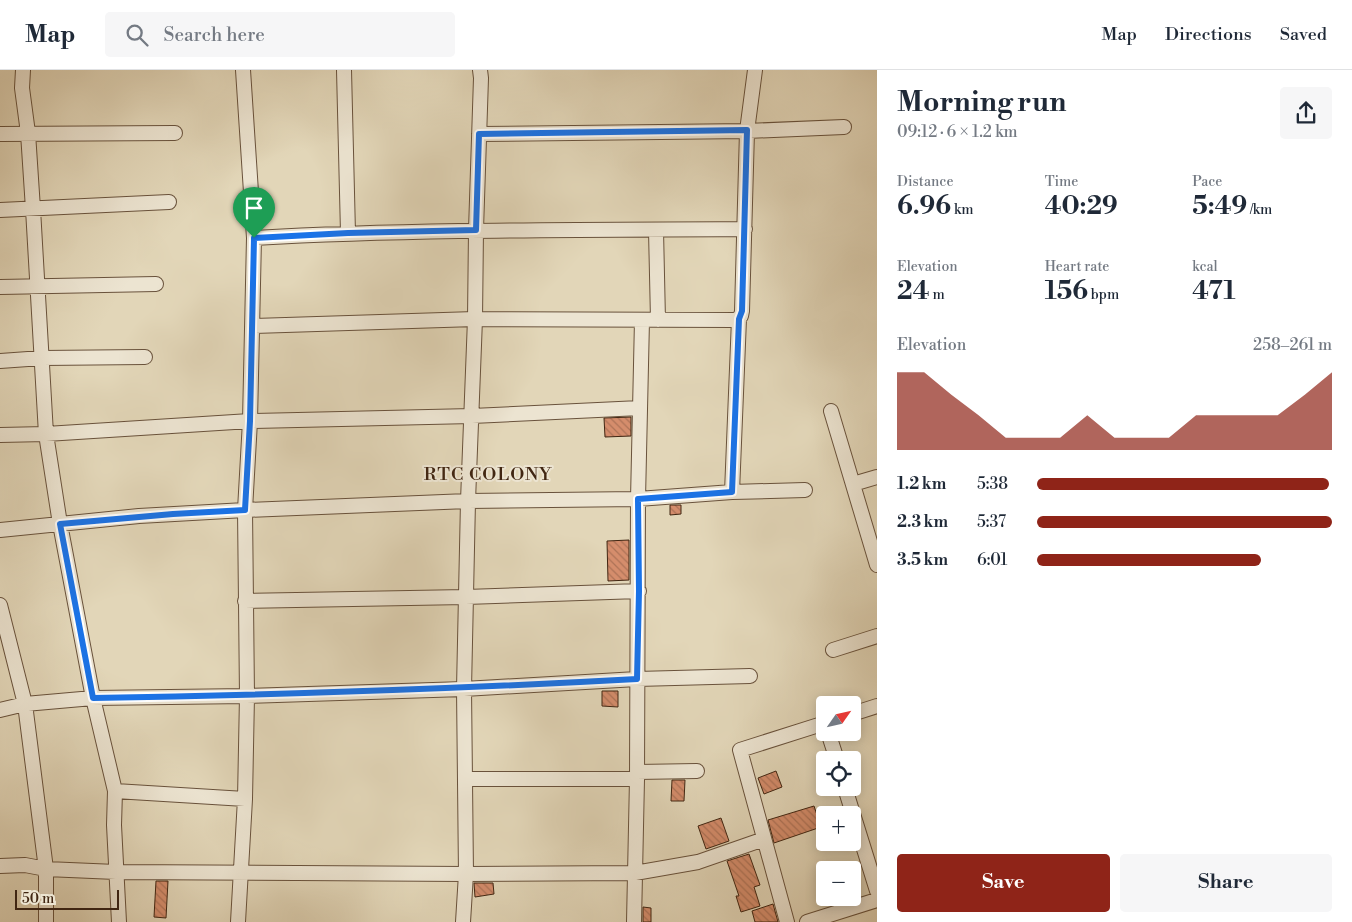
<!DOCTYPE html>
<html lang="en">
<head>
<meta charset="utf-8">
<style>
  :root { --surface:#fff; --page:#f6f6f7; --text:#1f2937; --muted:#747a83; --line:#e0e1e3; --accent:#8f2418 }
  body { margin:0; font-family:"Libre Bodoni",serif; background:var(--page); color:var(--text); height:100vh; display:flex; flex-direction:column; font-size:19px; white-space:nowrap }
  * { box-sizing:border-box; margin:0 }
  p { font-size:16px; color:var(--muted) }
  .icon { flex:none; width:28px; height:28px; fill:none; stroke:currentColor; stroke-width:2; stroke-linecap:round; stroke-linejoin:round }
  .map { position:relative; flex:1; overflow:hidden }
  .panel { display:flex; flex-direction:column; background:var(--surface); width:475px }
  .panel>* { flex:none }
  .needle { width:32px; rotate:56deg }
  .fabs { position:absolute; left:816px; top:626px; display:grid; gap:10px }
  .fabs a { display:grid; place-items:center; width:45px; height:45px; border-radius:5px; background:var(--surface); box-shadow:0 2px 12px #0003; font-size:25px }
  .scale { position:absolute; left:15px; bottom:12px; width:104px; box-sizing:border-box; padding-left:5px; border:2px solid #412612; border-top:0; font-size:14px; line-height:18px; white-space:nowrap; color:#412612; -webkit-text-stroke:4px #ece4d1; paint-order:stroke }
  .pin { position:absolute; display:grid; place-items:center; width:42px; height:42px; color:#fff; margin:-51px -21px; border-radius:50% 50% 50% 0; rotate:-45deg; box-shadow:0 0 5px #0007 }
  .pin .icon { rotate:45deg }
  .round { display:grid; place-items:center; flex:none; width:52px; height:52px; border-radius:5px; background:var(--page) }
  .overview { display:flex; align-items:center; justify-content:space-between; height:85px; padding:0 20px }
  h1 { font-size:28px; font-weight:700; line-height:38px }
  .metrics { display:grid; grid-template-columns:repeat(3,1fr); gap:8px; height:85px; padding:5px 20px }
  .metrics div { display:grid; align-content:center }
  .metrics b { font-size:25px; font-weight:700 }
  .metrics small { font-size:14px; font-weight:400 }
  .metrics p { font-size:14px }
  .chart { height:140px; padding:10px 20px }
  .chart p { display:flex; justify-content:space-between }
  .chart svg { width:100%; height:90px; margin-top:5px; fill:var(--accent); opacity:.7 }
  .button { display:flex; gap:10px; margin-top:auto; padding:10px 20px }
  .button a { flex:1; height:58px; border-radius:5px; background:var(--accent); color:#fff; font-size:20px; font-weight:700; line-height:58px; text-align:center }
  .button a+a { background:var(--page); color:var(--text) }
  ul { padding:0 20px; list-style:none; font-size:16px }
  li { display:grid; grid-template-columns:80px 60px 1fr; align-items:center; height:38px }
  li i { height:12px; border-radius:6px; background:var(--accent) }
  header { display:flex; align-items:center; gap:30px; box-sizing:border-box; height:70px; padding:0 25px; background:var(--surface); border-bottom:1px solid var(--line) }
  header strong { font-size:24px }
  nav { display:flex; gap:28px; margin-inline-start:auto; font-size:18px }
  .search { width:350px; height:45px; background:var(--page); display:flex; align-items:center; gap:12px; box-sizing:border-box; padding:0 18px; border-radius:5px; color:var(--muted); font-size:19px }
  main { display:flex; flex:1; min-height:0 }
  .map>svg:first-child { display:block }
  .building { fill:url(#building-back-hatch); stroke:#412612 }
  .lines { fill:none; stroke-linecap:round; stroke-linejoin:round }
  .minor-casing { stroke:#69523c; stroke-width:16 }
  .minor { stroke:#ece4d1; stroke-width:14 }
  .route-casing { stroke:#fff; stroke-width:10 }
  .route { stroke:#1a73e8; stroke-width:6 }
  .labels { text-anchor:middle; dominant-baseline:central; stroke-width:4; stroke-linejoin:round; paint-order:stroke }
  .neighbourhood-label { font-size:18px; letter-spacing:1px; fill:#412612; stroke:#ece4d1 }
</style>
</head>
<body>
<header>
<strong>Map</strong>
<div class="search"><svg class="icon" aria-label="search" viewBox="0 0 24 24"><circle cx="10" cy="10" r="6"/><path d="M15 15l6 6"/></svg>Search here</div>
<nav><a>Map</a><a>Directions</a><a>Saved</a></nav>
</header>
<main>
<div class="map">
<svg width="877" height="852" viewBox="0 0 877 852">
  <defs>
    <pattern id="building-back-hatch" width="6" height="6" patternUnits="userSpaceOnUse" patternTransform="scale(1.25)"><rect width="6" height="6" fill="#d58d6c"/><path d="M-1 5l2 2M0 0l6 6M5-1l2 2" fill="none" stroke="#ae7357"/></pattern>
  </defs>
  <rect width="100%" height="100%" fill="#e2d6b8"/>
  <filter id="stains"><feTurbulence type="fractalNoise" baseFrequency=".004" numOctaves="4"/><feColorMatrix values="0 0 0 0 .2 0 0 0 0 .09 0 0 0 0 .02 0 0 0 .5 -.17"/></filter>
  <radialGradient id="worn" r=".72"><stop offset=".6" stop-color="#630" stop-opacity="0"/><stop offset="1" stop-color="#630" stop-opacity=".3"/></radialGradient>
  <path class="building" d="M631,347v19l-26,1 -1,-19z
    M670,435h11v9l-11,1z
    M629,470v40l-21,1 -1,-40z
    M602,621h16v16l-16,-1z
    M776,701l6,16 -18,7 -6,-16z
    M672,710h13l-1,21h-13z
    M814,736l7,21 -47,16 -6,-23z
    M721,748l8,23 -23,8 -8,-23z
    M749,784l11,31 -6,2 6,19 -19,6 -5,-16h3l-12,-35z
    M156,811h12l-2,37 -12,-1z
    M474,813h19l1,11 -19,3z
    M773,834l5,18h-23l-3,-11z
    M643,837l8,1v14h-8z"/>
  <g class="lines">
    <defs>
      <path id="minor" d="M23,0l-1,18 6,45 5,76 13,225 14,90 33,174 22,93 -1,34 5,97
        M344,0l4,163
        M0,64l175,-1
        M479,64l268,-3 97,-4
        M0,140l169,-8
        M656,160l2,90
        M254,168c164,-9 327,-8 491,-9
        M0,217l156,-3
        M252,256l223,-7 261,1 5,-4 1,-5 5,-180 8,-61
        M0,291l42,-3 103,-1
        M831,341l46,154
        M0,365l46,-1 204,-13 222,-5 168,-8
        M853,414l24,-7
        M732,422l73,-2
        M0,460l139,-14 106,-6 223,-9 170,-2 94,-7 7,-173
        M245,531l221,-4 173,-6
        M0,535l25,99 68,-6 154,-2 217,-7 173,-10 113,-3
        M833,580l44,-14
        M0,640l25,-6 21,165v53
        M852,644l25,-8
        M828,662l9,28
        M637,702l60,-1
        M465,709h172
        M845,718l32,103
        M115,721l130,8
        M0,796l25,-1 21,4 70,3 350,2 169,-1 63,-11 66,-23
        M238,852l7,-123 2,-103 -2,-186 5,-89 4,-183 -11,-168
        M463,852l3,-48 -2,-185 4,-188 7,-182 1,-89 5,-152 -1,-8
        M634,852l3,-143 1,-280 4,-179
        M787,852l-47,-172 85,-27
        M807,852l70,-22"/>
    </defs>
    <use href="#minor" class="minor-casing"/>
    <use href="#minor" class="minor"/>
  </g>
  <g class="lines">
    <defs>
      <path id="route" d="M747,60l-5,181 -3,8 -7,173 -94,7 1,92 -2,88c-181,10 -363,16 -544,19l-33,-174 113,-10 72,-4 5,-89 4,-183 94,-5 128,-3 3,-96z"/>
    </defs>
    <use href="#route" class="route-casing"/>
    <use href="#route" class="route"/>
  </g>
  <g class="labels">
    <g class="neighbourhood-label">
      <text x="488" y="404">RTC COLONY</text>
    </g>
  </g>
  <rect width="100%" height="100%" filter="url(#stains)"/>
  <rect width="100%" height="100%" fill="url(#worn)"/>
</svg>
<div class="fabs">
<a><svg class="needle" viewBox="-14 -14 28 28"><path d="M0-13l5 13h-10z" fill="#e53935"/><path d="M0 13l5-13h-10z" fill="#747a83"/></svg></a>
<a><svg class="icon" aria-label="locate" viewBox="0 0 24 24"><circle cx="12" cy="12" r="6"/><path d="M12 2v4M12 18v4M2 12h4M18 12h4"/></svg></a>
<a>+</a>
<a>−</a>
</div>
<div class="scale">50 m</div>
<div class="pin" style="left:254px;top:168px;background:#1e9e55"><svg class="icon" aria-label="arrive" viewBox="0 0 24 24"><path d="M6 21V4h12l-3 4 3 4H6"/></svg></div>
</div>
<section class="panel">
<div class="overview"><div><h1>Morning run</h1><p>09:12 · 6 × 1.2 km</p></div><a class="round"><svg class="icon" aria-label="share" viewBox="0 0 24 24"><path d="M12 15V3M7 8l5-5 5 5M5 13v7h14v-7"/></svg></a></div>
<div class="metrics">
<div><p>Distance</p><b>6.96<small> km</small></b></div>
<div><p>Time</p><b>40:29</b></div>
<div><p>Pace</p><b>5:49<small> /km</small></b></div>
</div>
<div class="metrics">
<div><p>Elevation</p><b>24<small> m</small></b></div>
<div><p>Heart rate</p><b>156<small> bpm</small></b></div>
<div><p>kcal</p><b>471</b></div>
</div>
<div class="chart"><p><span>Elevation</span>258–261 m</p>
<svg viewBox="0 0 160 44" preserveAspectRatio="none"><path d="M0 44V6L10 6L20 17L30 27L40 38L50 38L60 38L70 27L80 38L90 38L100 38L110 27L120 27L130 27L140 27L150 17L160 6V44z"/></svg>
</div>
<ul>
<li><b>1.2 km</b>5:38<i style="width:99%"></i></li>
<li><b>2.3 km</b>5:37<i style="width:100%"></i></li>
<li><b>3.5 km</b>6:01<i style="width:76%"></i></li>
</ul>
<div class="button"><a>Save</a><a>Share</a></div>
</section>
</main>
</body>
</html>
